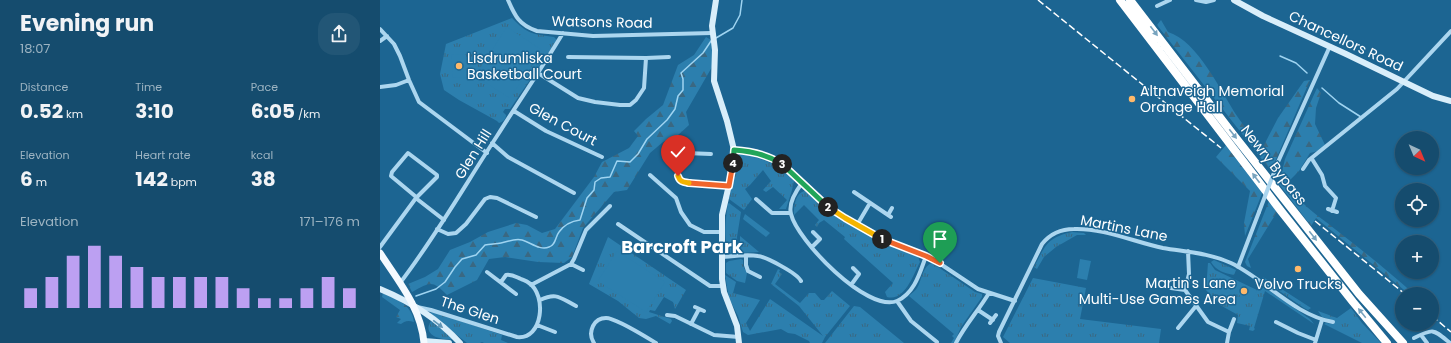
<!DOCTYPE html>
<html lang="en">
<head>
<meta charset="utf-8">
<style>
  :root { --surface:#154c6e; --page:#225676; --text:#f1f3f6; --muted:#9db4c2; --line:#346381; --accent:#bca0f2 }
  body { margin:0; font-family:Poppins,sans-serif; background:var(--page); color:var(--text); height:100vh; display:flex; flex-direction:column; font-size:15px; white-space:nowrap }
  * { box-sizing:border-box; margin:0 }
  p { font-size:13px; color:var(--muted) }
  .icon { flex:none; width:22px; height:22px; fill:none; stroke:currentColor; stroke-width:2; stroke-linecap:round; stroke-linejoin:round }
  .map { position:relative; flex:1; overflow:hidden }
  .drawer { display:flex; flex-direction:column; background:var(--surface); width:380px }
  .drawer>* { flex:none }
  .needle { width:26px; rotate:136deg }
  .fabs { position:absolute; left:1015px; top:131px; display:grid; gap:8px }
  .fabs a { display:grid; place-items:center; width:44px; height:44px; border-radius:50%; background:var(--surface); box-shadow:0 1px 3px #0004,0 0 0 1px var(--line); font-size:20px }
  .pin { position:absolute; display:grid; place-items:center; width:34px; height:34px; color:#fff; margin:-41px -17px; border-radius:50% 50% 50% 0; rotate:-45deg; box-shadow:0 0 4px #0007 }
  .pin .icon { rotate:45deg }
  .km { position:absolute; width:20px; height:20px; margin:-10px; border-radius:50%; background:#222; color:#fff; font-size:11px; line-height:20px; text-align:center }
  .round { display:grid; place-items:center; flex:none; width:42px; height:42px; border-radius:16px; background:var(--page) }
  .overview { display:flex; align-items:center; justify-content:space-between; height:68px; padding:0 20px }
  h1 { font-size:22px; font-weight:700; line-height:30px }
  .stats { display:grid; grid-template-columns:repeat(3,1fr); gap:6px; height:68px; padding:4px 20px }
  .stats div { display:grid; align-content:center }
  .stats b { font-size:20px; font-weight:700 }
  .stats small { font-size:11px; font-weight:400 }
  .stats p { font-size:11px }
  .chart { height:112px; padding:8px 20px }
  .chart p { display:flex; justify-content:space-between }
  .chart svg { width:100%; height:72px; margin-top:4px; stroke:var(--accent); stroke-width:6 }
  main { display:flex; flex:1; min-height:0 }
  .map>svg:first-child { display:block }
  .grass { fill:url(#grass-tufts) }
  .forest { fill:url(#forest-firs) }
  .pitch { fill:#2c7fae }
  .lines { fill:none; stroke-linecap:round; stroke-linejoin:round }
  .stream { stroke:#9fd4f1; stroke-width:1.5 }
  .street { stroke:#acd6ef; stroke-width:4 }
  .secondary { stroke:#d9eefa; stroke-width:6 }
  .primary { stroke:#f4faff; stroke-width:7 }
  .highway { stroke:#fff; stroke-width:8 }
  .rail { stroke:#fff; stroke-width:1.5; stroke-dasharray:7 3; stroke-linecap:butt }
  .street-bridge { stroke:#acd6ef; stroke-width:4 }
  .oneway { fill:#77a3be }
  .oneway2 { fill:#5e95b6 }
  .split-1-casing { stroke:#fff; stroke-width:8 }
  .split-2-casing { stroke:#fff; stroke-width:8 }
  .split-3-casing { stroke:#fff; stroke-width:8 }
  .split-4-casing { stroke:#fff; stroke-width:8 }
  .split-5-casing { stroke:#fff; stroke-width:8 }
  .split-6-casing { stroke:#fff; stroke-width:8 }
  .split-1 { stroke:#f0652b; stroke-width:5 }
  .split-2 { stroke:#f5b400; stroke-width:5 }
  .split-3 { stroke:#22a559; stroke-width:5 }
  .split-4 { stroke:#22a559; stroke-width:5 }
  .split-5 { stroke:#f0652b; stroke-width:5 }
  .split-6 { stroke:#f5b400; stroke-width:5 }
  .poi-dot { fill:#ffb96a; stroke:#1c6592; stroke-width:1.5 }
  .labels { text-anchor:middle; dominant-baseline:central; stroke-width:3; stroke-linejoin:round; paint-order:stroke }
  .street-label { font-size:14px; fill:#fff; stroke:#1c6592 }
  .poi-label { font-size:14px; fill:#fff; stroke:#1c6592; text-anchor:start }
  .district-label { font-size:18px; font-weight:bold; fill:#fff; stroke:#1c6592 }
</style>
</head>
<body>
<main>
<section class="drawer">
<div class="overview"><div><h1>Evening run</h1><p>18:07</p></div><a class="round"><svg class="icon" aria-label="share" viewBox="0 0 24 24"><path d="M12 15V3M7 8l5-5 5 5M5 13v7h14v-7"/></svg></a></div>
<div class="stats">
<div><p>Distance</p><b>0.52<small> km</small></b></div>
<div><p>Time</p><b>3:10</b></div>
<div><p>Pace</p><b>6:05<small> /km</small></b></div>
</div>
<div class="stats">
<div><p>Elevation</p><b>6<small> m</small></b></div>
<div><p>Heart rate</p><b>142<small> bpm</small></b></div>
<div><p>kcal</p><b>38</b></div>
</div>
<div class="chart"><p><span>Elevation</span>171–176 m</p>
<svg viewBox="0 0 160 44" preserveAspectRatio="none"><path d="M5 44V32M15 44V25M25 44V12M35 44V6M45 44V12M55 44V19M65 44V25M75 44V25M85 44V25M95 44V25M105 44V32M115 44V38M125 44V38M135 44V32M145 44V25M155 44V32"/></svg>
</div>
</section>
<div class="map">
<svg width="1071" height="343" viewBox="0 0 1071 343">
  <defs>
    <pattern id="grass-tufts" width="24" height="20" patternUnits="userSpaceOnUse"><rect width="24" height="20" fill="#2c7fae"/><path d="M3 7l-1-3M5 7V3M7 7l1-3M15 17l-1-3M17 17v-4M19 17l1-3" fill="none" stroke="#3a6882"/></pattern>
    <pattern id="forest-firs" width="22" height="20" patternUnits="userSpaceOnUse"><rect width="22" height="20" fill="#2c7fae"/><path d="M5 1l3.5 6h-7zM16 11l3.5 6h-7z" fill="#3a6882"/></pattern>
  </defs>
  <rect width="100%" height="100%" fill="#1c6592"/>
  <path class="grass" d="M132,18c15,16 21,16 42,19l3,3 -47,69h-5l-2,3 3,3c0,4 -3,7 -7,8l-2,-2 -38,-21 -15,-10 -4,-16 6,-30z
    M361,153c20,6 40,11 53,28l-2,9 -6,19h-7l8,-9 -14,-13 -7,5 -3,-2 8,-9 -8,-11 -13,15 -5,4 7,10 -8,11 -15,-11 6,-26 2,-16z
    M425,191l25,22 59,33 29,11 2,5c-6,11 -15,40 -33,35l-2,-5 8,-9 -49,-44 1,-2 -21,-17 -5,3 -2,4 -2,-2 4,-5 -15,-15 -10,10c0,-9 1,-22 11,-24z
    M349,203l12,9 -4,25 1,16 -7,1c-9,-9 -5,-39 -3,-50z
    M365,214l25,19 -4,4 -23,-18z
    M692,232l12,1 2,2h-9l-21,12 -12,10 -7,12 -3,-2c12,-22 12,-29 38,-35z
    M360,236l19,16 -19,1z
    M228,237l78,53 -11,19 -2,-7 -9,-5 -9,14 -5,-1 -1,2 22,7 1,2 -2,3 -14,-8 -10,3 -7,-1 -21,-17 -29,-17z
    M361,259l2,1v6l4,7 -2,10 -8,-2 -11,-8v-10l3,-2z
    M834,260l22,10 -2,5c-9,-2 -18,-4 -23,-13z
    M552,263l43,29 7,2v3l-21,30 -7,16h-3l3,-5 -2,-2 2,-2 -45,-38c4,-4 8,-6 10,-12 3,-7 5,-19 13,-21z
    M828,263h2l5,7 21,10 -6,10 27,1v-2l4,1 3,-3 46,32 4,5 -49,-33 -11,37 1,1 -2,2 -4,-1 1,-4 -13,-3 1,-8 -18,-10 -14,-15z
    M398,269l2,1 -1,2 3,2 -7,10 25,19 9,-10h6l6,7h3l8,-9 18,15 -25,31 -3,6h-12l-1,-2 -14,-7 -7,-1 -7,-4 -33,6 -5,-3 -5,-16 -9,-18 -4,-23 11,7 -3,11 27,7 -14,23 4,8 20,-32 53,37 -24,-30 -28,-22z
    M883,277l48,31 -3,2 -4,-2 -42,-29z
    M653,278l53,10 -6,31 81,10 -2,14h-149l-7,-6z
    M474,306l6,1 44,36h-79z
    M971,308l11,15 19,20h-19l-38,-19 2,-1 8,1 1,-3 -13,-4 -4,-6 19,7z
    M54,312l68,23 -1,5 7,3h-24l-2,-1 -2,1h-13l-38,-30z
    M51,321l23,18c-11,2 -33,-3 -23,-18z"/>
  <path class="forest" d="M781,20l7,12c30,9 53,60 69,84 7,11 17,21 26,31l15,-29 26,-37 6,-1 -39,91 -114,-146z
    M326,37l5,3 1,5v22l-26,45 3,13 -12,11 -14,6 -13,11 -23,37 -13,2 -31,36 -11,29 -8,6 -26,-1 -33,-5 -16,2 -12,21 -30,15c-15,-15 -16,-13 -35,-3l-4,-8 17,-7 13,-8 12,-19 20,-8 18,-10 28,-9 11,2 15,8 13,-4 39,-52 8,-15 27,-14 9,-12 -4,-5 12,-12 17,-14 15,-40 16,-10z
    M937,88l4,5 -5,15 -1,16 10,21 -7,6 -8,2 -11,18 -12,12c11,21 35,35 53,50 26,20 50,40 74,61h-5l-93,-76 -5,8 -32,-42 6,-25z
    M846,145l37,46 -18,45 -1,-13 6,-32 -34,-34z
    M889,201l8,11 -29,47 3,9 -4,-2 -2,-4z
    M3,293c14,6 29,12 31,29 -6,-2 -9,-1 -13,2l-4,-1 4,-4 -5,-2 4,-7 -18,-13z"/>
  <path class="pitch" d="M127,27l35,23 -32,48 -35,-22z
    M85,54l2,23 -14,1 -2,-23z
    M237,251l48,31 -19,30 -48,-31z
    M700,259l11,2 -4,19 -10,-2z
    M856,280l21,10 -5,11 -22,-10z"/>
  <g class="lines">
    <path class="stream" d="M336,38l17,-10 7,-13 2,-15
      M900,56l16,7 11,10
      M942,88l17,15 22,14
      M36,296l20,-7 9,-7 10,-15 7,-8 14,-4 9,-10c5,-1 11,-1 16,-2 7,-1 13,-5 21,-3 8,2 18,11 27,7 7,-2 6,-10 10,-15 5,-7 13,-11 21,-12l7,-22 7,-8 1,-8 6,-4 9,-1 7,-16 13,1 8,-8 9,-15 20,-19 8,-11 3,-13 5,-6v-11l-2,-6 22,-20 8,-12"/>
    <path class="street" d="M128,0c7,16 11,25 29,31l56,5 119,-3
      M816,0l10,2 8,-2
      M777,6l13,-6
      M0,29l14,15 6,12 9,24 10,22 68,51
      M0,41l7,-5
      M188,57l78,1 23,-1
      M158,73l40,25 17,4 25,3h10l6,-5 8,-12 2,-30
      M0,87l16,-2 13,-5
      M134,111l32,20 56,26
      M112,143l16,14 66,36
      M354,150h9l20,5 18,8 45,42 19,13 39,22 49,19 45,30 37,12
      M331,154l-25,-1 -6,3c-3,7 -5,21 2,26l47,4
      M932,159l10,16 3,11 11,12 -4,13
      M898,162l52,-116
      M923,169l6,-9 88,-71 54,-58
      M270,175l26,23 5,14 9,13 14,7h18
      M422,183c-6,8 -14,20 -11,31 6,26 76,99 106,87 18,-8 23,-29 29,-45
      M474,192l37,25
      M376,199l16,14h18
      M948,209l9,3
      M508,215l4,-7
      M238,224l92,62h13
      M477,225l13,-22
      M57,229l11,5 8,-1 10,-9 19,-25 5,-2 7,1 39,19
      M0,247l36,-49 21,-21v-2l-29,-22 -16,19 -1,4 24,20 2,3 27,21
      M432,247l8,-8 -7,-7
      M808,251l1,23 -4,16 23,32 21,10 -2,11
      M366,256v9l2,6 12,6
      M343,257c11,-1 24,-3 35,-1 8,1 39,17 43,25
      M191,264l12,6
      M858,267l21,-55
      M107,272l29,22
      M20,283c36,-47 65,-98 97,-147 22,-35 45,-68 66,-103
      M151,285l40,-21 3,-5 12,-29 24,-24
      M471,285l8,-11 -6,-6
      M791,288l14,2
      M160,300c17,-8 20,-2 36,6
      M517,301l14,20 26,21
      M37,307l14,3 86,27c26,3 30,-42 12,-54 -2,-2 -6,-3 -8,-4 -5,-2 -9,-5 -15,-4l-5,7
      M315,307l9,4
      M598,310l15,10
      M287,315l8,1 39,19 25,2
      M896,322l22,11 18,7
      M610,323l6,-8
      M311,324l8,-15
      M157,325l18,7
      M798,328l18,-22
      M849,332l5,-13
      M1041,335l6,8
      M1034,338c20,-10 19,-9 36,5
      M214,343c-4,-6 -4,-11 -1,-17 3,-6 7,-8 13,-8 10,0 40,19 50,25
      M576,343c9,-18 23,-33 33,-50
      M621,343l-3,-7 1,-4 43,-88c8,-10 19,-15 32,-15 30,-1 60,13 89,19 23,4 46,5 68,15 35,17 63,52 102,59
      M935,343l7,-23"/>
    <path class="secondary" d="M336,0l-4,26 3,24 -1,31 13,40 7,29 -2,22 -10,43v64l2,13 13,34 2,17
      M854,0l29,16 83,38 87,42 18,5
      M0,289c29,12 59,31 80,54
      M44,341l25,2"/>
    <path class="primary" d="M0,253c19,29 41,55 44,90"/>
    <path class="highway" d="M740,0l161,211 72,91 34,41
      M750,0l102,133 127,161 44,49"/>
    <path class="rail" d="M658,0l183,148
      M935,221l90,73
      M1052,316l19,16"/>
    <path class="street-bridge" d="M879,212l19,-50"/>
  </g>
  <defs><path id="oneway-solid" d="M-6-.8H1V-3.2L6.5 0L1 3.2V.8H-6Z"/></defs>
  <g class="oneway">
    <use href="#oneway-solid" transform="translate(774 31) rotate(53)"/>
    <use href="#oneway-solid" transform="translate(853 134) rotate(52)"/>
    <use href="#oneway-solid" transform="translate(876 178) rotate(-127)"/>
    <use href="#oneway-solid" transform="translate(933 236) rotate(52)"/>
    <use href="#oneway-solid" transform="translate(982 313) rotate(-129)"/>
  </g>
  <use class="oneway2" href="#oneway-solid" transform="translate(58 324) rotate(37)"/>
  <g class="lines">
    <defs>
      <path id="split-1" d="M502,239l44,17 14,7"/>
      <path id="split-2" d="M448,207l17,11 37,21"/>
      <path id="split-3" d="M402,164l46,43"/>
      <path id="split-4" d="M353,163l1,-13c16,1 34,5 48,14"/>
      <path id="split-5" d="M309,183l40,3 4,-23"/>
      <path id="split-6" d="M298,176c2,6 5,6 11,7"/>
    </defs>
    <use href="#split-1" class="split-1-casing"/>
    <use href="#split-2" class="split-2-casing"/>
    <use href="#split-3" class="split-3-casing"/>
    <use href="#split-4" class="split-4-casing"/>
    <use href="#split-5" class="split-5-casing"/>
    <use href="#split-6" class="split-6-casing"/>
    <use href="#split-1" class="split-1"/>
    <use href="#split-2" class="split-2"/>
    <use href="#split-3" class="split-3"/>
    <use href="#split-4" class="split-4"/>
    <use href="#split-5" class="split-5"/>
    <use href="#split-6" class="split-6"/>
  </g>
  <g class="poi-dot">
    <circle cx="79" cy="66" r="4"/>
    <circle cx="752" cy="99" r="4"/>
    <circle cx="918" cy="269" r="4"/>
    <circle cx="864" cy="291" r="4"/>
  </g>
  <g class="labels">
    <g class="street-label">
      <text transform="translate(222 22) rotate(1)">Watsons Road</text>
      <text transform="translate(966 41) rotate(25)">Chancellors Road</text>
      <text transform="translate(183 124) rotate(28)">Glen Court</text>
      <text transform="translate(93 154) rotate(-58)">Glen Hill</text>
      <text transform="translate(894 165) rotate(52)">Newry Bypass</text>
      <text transform="translate(744 228) rotate(11)">Martins Lane</text>
      <text transform="translate(90 310) rotate(18)">The Glen</text>
    </g>
    <g class="poi-label">
      <text x="87" y="58">Lisdrumliska<tspan x="87" dy="16">Basketball Court</tspan></text>
      <text x="760" y="91">Altnaveigh Memorial<tspan x="760" dy="16">Orange Hall</tspan></text>
      <text x="856" y="283" text-anchor="end">Martin's Lane<tspan x="856" dy="16">Multi-Use Games Area</tspan></text>
      <text x="918" y="284" text-anchor="middle">Volvo Trucks</text>
    </g>
    <g class="district-label">
      <text x="302" y="246">Barcroft Park</text>
    </g>
  </g>
</svg>
<div class="fabs">
<a><svg class="needle" viewBox="-14 -14 28 28"><path d="M0-13l5 13h-10z" fill="#e53935"/><path d="M0 13l5-13h-10z" fill="#9db4c2"/></svg></a>
<a><svg class="icon" aria-label="locate" viewBox="0 0 24 24"><circle cx="12" cy="12" r="6"/><path d="M12 2v4M12 18v4M2 12h4M18 12h4"/></svg></a>
<a>+</a>
<a>−</a>
</div>
<div class="pin" style="left:560px;top:263px;background:#1e9e55"><svg class="icon" aria-label="arrive" viewBox="0 0 24 24"><path d="M6 21V4h12l-3 4 3 4H6"/></svg></div>
<div class="pin" style="left:298px;top:176px;background:#d93025"><svg class="icon" aria-label="check" viewBox="0 0 24 24"><path d="M5 12l5 5 9-10"/></svg></div>
<b class="km" style="left:502px;top:239px">1</b>
<b class="km" style="left:448px;top:207px">2</b>
<b class="km" style="left:402px;top:164px">3</b>
<b class="km" style="left:353px;top:163px">4</b>
</div>
</main>
</body>
</html>
